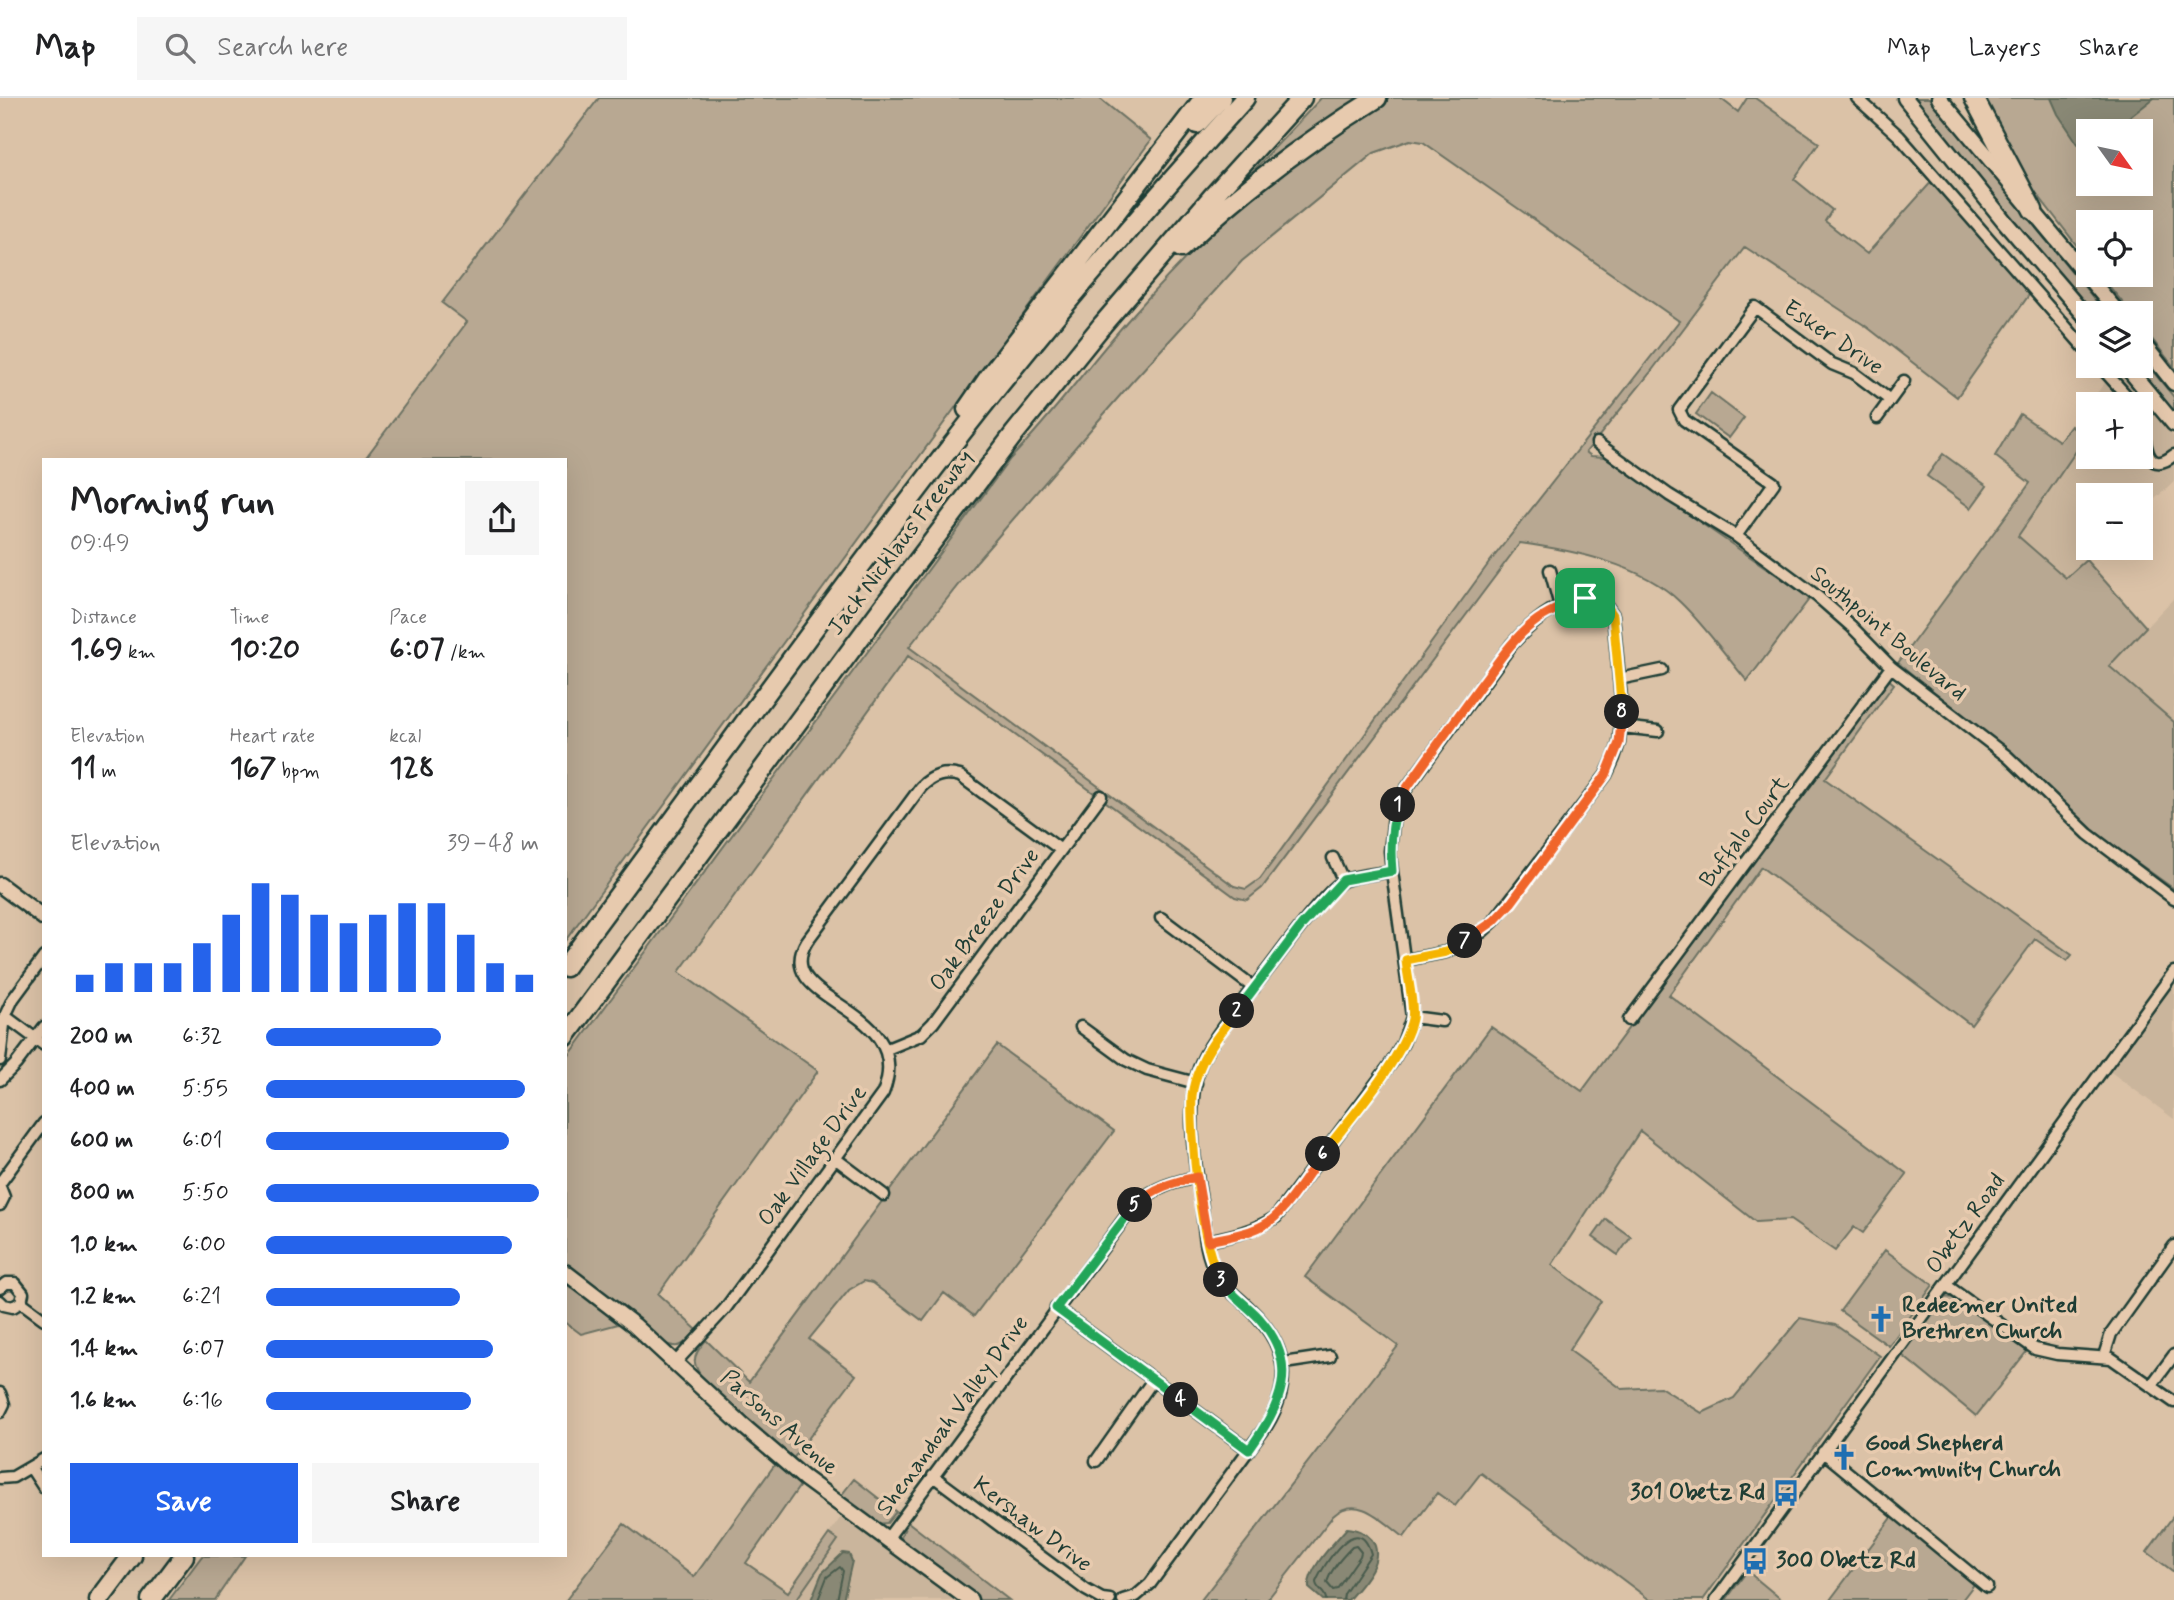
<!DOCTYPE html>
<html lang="en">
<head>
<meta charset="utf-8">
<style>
  :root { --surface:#fff; --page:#f6f6f6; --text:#202124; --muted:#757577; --line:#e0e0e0; --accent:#2563eb }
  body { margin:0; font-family:Mynerve,sans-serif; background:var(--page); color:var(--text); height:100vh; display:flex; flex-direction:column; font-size:26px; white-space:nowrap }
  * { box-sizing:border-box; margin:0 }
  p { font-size:23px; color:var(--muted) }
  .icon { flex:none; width:38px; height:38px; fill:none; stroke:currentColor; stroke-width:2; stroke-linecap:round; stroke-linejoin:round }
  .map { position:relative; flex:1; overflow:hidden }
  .drawer { position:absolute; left:42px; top:360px; width:525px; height:1099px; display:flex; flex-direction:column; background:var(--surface); border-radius:0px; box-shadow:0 7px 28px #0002 }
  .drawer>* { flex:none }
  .needle { width:46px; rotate:123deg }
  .controls { position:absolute; left:2076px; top:21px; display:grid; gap:14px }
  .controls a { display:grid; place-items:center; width:77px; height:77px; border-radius:0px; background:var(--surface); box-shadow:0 7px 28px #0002; font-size:35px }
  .pin { position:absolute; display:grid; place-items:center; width:60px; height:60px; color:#fff; margin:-30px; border-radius:14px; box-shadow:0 4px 10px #0006 }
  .km { position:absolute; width:35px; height:35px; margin:-18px; border-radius:50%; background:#222; color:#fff; font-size:19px; line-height:35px; text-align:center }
  .round { display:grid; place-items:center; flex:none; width:74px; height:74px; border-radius:0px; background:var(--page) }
  .head { display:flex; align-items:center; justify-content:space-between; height:119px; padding:0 28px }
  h1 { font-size:38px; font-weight:700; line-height:52px }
  .stats { display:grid; grid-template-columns:repeat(3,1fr); gap:10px; height:119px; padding:7px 28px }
  .stats div { display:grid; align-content:center }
  .stats b { font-size:30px; font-weight:700 }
  .stats small { font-size:19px; font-weight:400 }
  .stats p { font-size:19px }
  .chart { height:196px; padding:14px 28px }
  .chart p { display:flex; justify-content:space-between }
  .chart svg { width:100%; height:126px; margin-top:7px; stroke:var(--accent); stroke-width:6 }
  .primary-button { display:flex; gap:14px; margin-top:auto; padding:14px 28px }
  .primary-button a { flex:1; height:80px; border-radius:0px; background:var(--accent); color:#fff; font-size:28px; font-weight:700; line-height:80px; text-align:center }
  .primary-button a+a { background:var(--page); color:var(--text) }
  ul { padding:0 28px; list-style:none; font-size:23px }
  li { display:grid; grid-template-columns:112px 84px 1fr; align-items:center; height:52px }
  li i { height:18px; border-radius:9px; background:var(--accent) }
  header { display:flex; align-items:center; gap:42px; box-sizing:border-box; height:98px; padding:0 35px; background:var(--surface); border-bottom:2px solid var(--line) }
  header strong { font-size:33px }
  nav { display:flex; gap:38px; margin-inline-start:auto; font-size:24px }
  .search { width:490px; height:63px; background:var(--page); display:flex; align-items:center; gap:18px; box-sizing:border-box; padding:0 24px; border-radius:0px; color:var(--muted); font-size:26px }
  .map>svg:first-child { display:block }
  .built { fill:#cab59c }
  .green { fill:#b8a892; stroke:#6c7263; stroke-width:2; fill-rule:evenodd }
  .water { fill:#898874; stroke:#5f6a5a; stroke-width:2 }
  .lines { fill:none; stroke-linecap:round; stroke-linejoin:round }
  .shore { stroke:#495b4e; stroke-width:2 }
  .street-casing { stroke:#1f3d34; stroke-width:15 }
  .secondary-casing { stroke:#1f3d34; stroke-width:19 }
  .primary-casing { stroke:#1f3d34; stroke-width:19 }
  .highway-casing { stroke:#1f3d34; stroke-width:23 }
  .street { stroke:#e7caae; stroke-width:10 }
  .secondary { stroke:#e7caae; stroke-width:14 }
  .primary { stroke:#e7caae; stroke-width:14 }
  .highway { stroke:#e7caae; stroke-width:18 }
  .split-1-casing { stroke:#fff; stroke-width:14 }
  .split-2-casing { stroke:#fff; stroke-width:14 }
  .split-3-casing { stroke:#fff; stroke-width:14 }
  .split-4-casing { stroke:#fff; stroke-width:14 }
  .split-5-casing { stroke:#fff; stroke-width:14 }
  .split-6-casing { stroke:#fff; stroke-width:14 }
  .split-7-casing { stroke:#fff; stroke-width:14 }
  .split-8-casing { stroke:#fff; stroke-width:14 }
  .split-9-casing { stroke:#fff; stroke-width:14 }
  .split-1 { stroke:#f0652b; stroke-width:9 }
  .split-2 { stroke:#22a559; stroke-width:9 }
  .split-3 { stroke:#f5b400; stroke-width:9 }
  .split-4 { stroke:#22a559; stroke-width:9 }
  .split-5 { stroke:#22a559; stroke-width:9 }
  .split-6 { stroke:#f0652b; stroke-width:9 }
  .split-7 { stroke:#f5b400; stroke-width:9 }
  .split-8 { stroke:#f0652b; stroke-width:9 }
  .split-9 { stroke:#f5b400; stroke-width:9 }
  .labels { text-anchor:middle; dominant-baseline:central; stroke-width:7; stroke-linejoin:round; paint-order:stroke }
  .street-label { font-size:23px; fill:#1f3d34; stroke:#e7caae }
  .poi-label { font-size:23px; font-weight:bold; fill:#1f3d34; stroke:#e7caae; text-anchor:start }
</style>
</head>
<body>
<header>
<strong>Map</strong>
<div class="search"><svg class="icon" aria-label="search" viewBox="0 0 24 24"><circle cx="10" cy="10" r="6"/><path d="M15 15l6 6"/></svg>Search here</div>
<nav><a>Map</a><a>Layers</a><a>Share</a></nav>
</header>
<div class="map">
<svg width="2174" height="1502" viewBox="0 0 2174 1502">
  <rect width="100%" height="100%" fill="#dbc2a7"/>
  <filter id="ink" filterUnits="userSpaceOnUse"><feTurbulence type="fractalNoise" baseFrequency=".0143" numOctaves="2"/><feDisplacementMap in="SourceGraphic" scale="14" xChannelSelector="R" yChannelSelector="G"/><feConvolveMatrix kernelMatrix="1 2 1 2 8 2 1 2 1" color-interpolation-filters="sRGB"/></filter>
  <g filter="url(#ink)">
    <path class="built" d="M2116,271l58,68v45l-34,30v-17h-52v53h12l-34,31 -48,-43 67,-98 -14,-12 17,-21v52h52v-53h-52z
      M2174,500v124l-65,-56z
      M2174,883v138l-66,-49z
      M843,1416l116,86h-163l41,-59 -8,-7z"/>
    <path class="green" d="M599,0h500l52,42 -586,801v-481h-201l103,-138 -25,-19z
      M1321,0h49l-132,89z
      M1390,0h330l18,14 9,-14h8l64,45 -25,36 38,31 -7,11 42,33 66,-74 98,112 -74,105 -90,-70 -122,-80 -95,126 -64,79 5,4 14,1 205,141 -63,83c-22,-26 -42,-55 -67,-79 -38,-38 -108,-52 -160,-59l-258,345 -15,12 -12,-3 -327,-241 -229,316 139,99 -160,223 39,36c-13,13 -15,21 -34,13l-98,-79v-203l445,-602c46,-47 83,-101 128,-150 72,-81 157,-158 252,-211zM1410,42l13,2 256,179 -190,242 -229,316 -14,10 -12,-3 -325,-239 68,-86 153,-177 112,-123 132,-108z
      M1913,0h16l177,215h-15z
      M1980,0h194v269l-34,-43v-11h-9l-31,-38h40v-53h-52v38l-64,-83zM2088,33h52v53h-52z
      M2140,258l34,41v17l-40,-48h6z
      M1711,295l33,25 -15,20 -33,-24z
      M2020,316l39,27 12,-15 14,12 -67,98 48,42 20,-18 60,67 -37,39 65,56v167l-82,-59 -75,-72 -119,-95 132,-180 -35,-27z
      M1943,356l44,32 -16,22 -44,-32z
      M1887,580l7,6 -69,95 247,176 -5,6 -32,-22 -64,86 -210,-158 -92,128 238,179 -44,59 -9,-6 -19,24 -45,-31 -34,2 -116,-91 -88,134 49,36 -32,49 53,39 38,-2 42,26 32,-15 66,-80 35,7 45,31 -177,244h-53l-169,-127 -26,33 -18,-13 -33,44c-22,-16 -46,-44 -71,-21l-66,84h-66l197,-254 -93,-69 186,-250 91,64z
      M997,947l117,86 -140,185 -30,-23 -21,28 -51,-38 -8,-2 -15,9 -40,49 47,36 -64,85 -86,-77c-14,-18 -16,-25 0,-43l43,42z
      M1606,1121l25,18 -13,18 -25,-18z
      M1885,1152l48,35 -44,61 -49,-35z
      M565,1182l57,43 -41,11 -16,-12z
      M1945,1199l10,1 72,53 -51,65 -74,-61z
      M776,1365l25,21 -55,79 42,29 41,-58 9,6 -42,60h-230l58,-76 70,53z
      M854,1381l42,33 -9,11 -12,1 -35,-27z
      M1894,1417l81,68 -13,17h-132z
      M2174,1417v57l-27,-20z
      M908,1424l101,78h-31l-73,-54 -4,-10z
      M202,1458h43l-30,44h-46z
      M1747,1473l35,29h-56z"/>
    <path class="water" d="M2051,0h103l-42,33h-24v16l-10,-3 -20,-30z
      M1347,1430c11,1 18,4 25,12 14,20 -11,45 -24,60h-25l-14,-12c-2,-19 26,-46 38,-60z
      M843,1455l6,1 3,7 -9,39h-32l11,-27z"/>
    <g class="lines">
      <path class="shore" d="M1356,1448l5,6 -1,4 -23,33 -4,1 -6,-7c3,-13 15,-26 25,-36z
        M818,1502l9,-23 13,-10 3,4 -6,29
        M1326,1502c0,-9 -10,-10 -10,-18 8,-18 43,-74 55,-28l-27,40 -1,6"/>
      <defs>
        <path id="street" d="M1857,0l42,38 189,216
          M2100,268l34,38
          M2140,316c6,15 1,67 34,41
          M1877,320l27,-37
          M1597,345l72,52 67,41 82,61 33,29 40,41 117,90 80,77 86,65
          M1736,438l38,-53 -90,-63 -5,-10 76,-103 77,57 22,9 36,27
          M1550,472l10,36
          M1619,581l43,-9
          M1622,629l36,4
          M1333,760l10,22
          M1161,820l93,70
          M5,918l39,29
          M1412,919l30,4
          M1629,922l262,-353
          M1081,929l45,33 21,10 49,13
          M887,951l34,-14 12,-12 168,-227
          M0,962l5,-44 8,-17 31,-42
          M0,982l16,-16 28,-37
          M836,1061l48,36
          M0,1085l44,-60
          M0,1089l4,10 -4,8
          M1207,1143c25,-5 47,-10 69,-24l116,-155 11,-19 9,-26 -20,-146 -2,-20 4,-36 7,-19 111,-152c21,-23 56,-53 90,-45l11,16 9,94 -3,34 -5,15 -8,17 -112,146 -12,11 -36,20 -40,8
          M1946,1187l89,64 22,5 54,4 63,44
          M0,1190l6,-5h9l8,10 -2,9 -8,5 -9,-2 -4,-4
          M21,1204l23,17
          M1056,1210l193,142
          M2104,1258l7,-22 63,-88
          M675,1265l50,-54 158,-216c35,-89 -115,-89 -76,-152l114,-154c12,-12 23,-15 39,-11l101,74
          M1284,1265l46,-7
          M2151,1288l23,-31
          M0,1295l4,11 -4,8
          M1823,1354l164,135
          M1096,1363l57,-81
          M31,1370l13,20
          M933,1378l153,114 16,9 8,1
          M0,1380l13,-1 31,-18
          M887,1441l249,-336c19,-15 37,-21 61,-26
          M1123,1502l13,-4 14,-12 117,-159c27,-46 19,-82 -19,-118 -11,-11 -25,-20 -32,-35 -12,-19 -12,-50 -15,-72 -7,-40 -16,-98 0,-137 13,-29 48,-69 68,-95 13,-17 60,-82 76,-88 14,-5 32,-6 47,-9
          M1716,1502l458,-628"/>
        <path id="secondary" d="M0,787l44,33
          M565,1174l69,53 107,99 63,54 166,122"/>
        <path id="primary" d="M1905,0l100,124 83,97
          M1939,0l179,215
          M2140,242l34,43
          M2126,268l48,58"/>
        <path id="highway" d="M1974,0l59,112
          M1197,26l24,-26
          M1181,150c60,-58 125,-106 196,-150
          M967,311l22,-32 215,-279
          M565,869c127,-170 250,-344 380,-513 95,-123 196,-241 300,-356
          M565,939l320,-433 129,-170 89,-110 109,-127 90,-99
          M99,1502l33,-44
          M151,1502l33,-44"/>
      </defs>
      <use href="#street" class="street-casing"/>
      <use href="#secondary" class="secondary-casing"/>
      <use href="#primary" class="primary-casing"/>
      <use href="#highway" class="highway-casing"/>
      <use href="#street" class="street"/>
      <use href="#secondary" class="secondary"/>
      <use href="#primary" class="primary"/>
      <use href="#highway" class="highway"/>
    </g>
  </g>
  <g class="lines" filter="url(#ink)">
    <defs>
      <path id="split-1" d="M1398,707l3,-9c27,-38 54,-76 82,-114 15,-20 29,-42 49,-58 16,-13 34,-19 53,-26"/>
      <path id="split-2" d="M1237,913l65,-86 41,-45 49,-9c-2,-22 -1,-45 6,-66"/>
      <path id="split-3" d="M1221,1182c-20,-29 -31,-147 -29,-184 1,-10 5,-22 9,-31 8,-20 24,-37 36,-54"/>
      <path id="split-4" d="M1181,1302l68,50c32,-45 52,-85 10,-132 -12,-13 -28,-23 -38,-38"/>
      <path id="split-5" d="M1135,1107l-79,103 125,92"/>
      <path id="split-6" d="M1135,1107c18,-17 38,-23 62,-28l11,64c22,-5 50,-8 67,-24 16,-15 34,-45 48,-63"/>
      <path id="split-7" d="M1323,1056c25,-34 80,-94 89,-135 3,-14 -5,-43 -6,-59l40,-8 19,-11"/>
      <path id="split-8" d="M1465,843l29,-20 17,-18 95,-128 13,-32 3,-31"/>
      <path id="split-9" d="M1585,500l17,1 11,16 9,97"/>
    </defs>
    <use href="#split-1" class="split-1-casing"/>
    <use href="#split-2" class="split-2-casing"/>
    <use href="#split-3" class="split-3-casing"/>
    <use href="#split-4" class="split-4-casing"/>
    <use href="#split-5" class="split-5-casing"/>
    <use href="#split-6" class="split-6-casing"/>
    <use href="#split-7" class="split-7-casing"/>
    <use href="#split-8" class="split-8-casing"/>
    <use href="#split-9" class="split-9-casing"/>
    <use href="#split-1" class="split-1"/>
    <use href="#split-2" class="split-2"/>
    <use href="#split-3" class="split-3"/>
    <use href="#split-4" class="split-4"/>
    <use href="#split-5" class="split-5"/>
    <use href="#split-6" class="split-6"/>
    <use href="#split-7" class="split-7"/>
    <use href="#split-8" class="split-8"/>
    <use href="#split-9" class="split-9"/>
  </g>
  <defs>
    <symbol id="church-bare" viewBox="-9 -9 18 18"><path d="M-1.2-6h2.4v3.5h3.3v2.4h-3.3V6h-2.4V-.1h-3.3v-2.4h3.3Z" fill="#1f6fb2" stroke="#e7caae" stroke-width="2.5" paint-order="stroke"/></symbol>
    <symbol id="bus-bare" viewBox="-9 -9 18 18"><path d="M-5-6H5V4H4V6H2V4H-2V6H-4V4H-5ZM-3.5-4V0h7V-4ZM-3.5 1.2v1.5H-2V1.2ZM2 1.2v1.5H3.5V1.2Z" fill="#1f6fb2" stroke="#e7caae" stroke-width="2.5" paint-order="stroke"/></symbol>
  </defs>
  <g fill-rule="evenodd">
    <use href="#church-bare" x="1862" y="1202" width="38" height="38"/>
    <use href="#church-bare" x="1825" y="1340" width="38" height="38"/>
    <use href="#bus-bare" x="1767" y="1376" width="38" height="38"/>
    <use href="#bus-bare" x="1736" y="1444" width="38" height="38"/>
  </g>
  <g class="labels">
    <g class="street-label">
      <text transform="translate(1833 240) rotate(34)">Esker Drive</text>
      <text transform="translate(901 445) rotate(-53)">Jack Nicklaus Freeway</text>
      <text transform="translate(1888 536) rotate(40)">Southpoint Boulevard</text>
      <text transform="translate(1745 734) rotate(-53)">Buffalo Court</text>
      <text transform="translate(985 822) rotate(-54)">Oak Breeze Drive</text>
      <text transform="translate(813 1058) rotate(-54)">Oak Village Drive</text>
      <text transform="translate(1966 1126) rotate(-54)">Obetz Road</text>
      <text transform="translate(953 1318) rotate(-54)">Shenandoah Valley Drive</text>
      <text transform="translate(779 1325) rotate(41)">Parsons Avenue</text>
      <text transform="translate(1032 1427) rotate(37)">Kershaw Drive</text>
    </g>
    <g class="poi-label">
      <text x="1902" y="1208">Redeemer United<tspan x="1902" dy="26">Brethren Church</tspan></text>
      <text x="1865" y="1346">Good Shepherd<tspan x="1865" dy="26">Community Church</tspan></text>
      <text x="1765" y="1395" text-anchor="end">301 Obetz Rd</text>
      <text x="1776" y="1463">300 Obetz Rd</text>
    </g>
  </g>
</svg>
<div class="controls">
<a><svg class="needle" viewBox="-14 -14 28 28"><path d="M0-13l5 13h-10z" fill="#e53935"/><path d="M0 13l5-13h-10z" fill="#757577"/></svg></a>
<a><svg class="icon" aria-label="locate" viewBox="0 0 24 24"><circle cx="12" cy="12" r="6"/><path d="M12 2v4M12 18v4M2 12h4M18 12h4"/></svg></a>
<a><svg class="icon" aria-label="layers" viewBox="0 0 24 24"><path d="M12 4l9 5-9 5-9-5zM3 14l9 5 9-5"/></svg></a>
<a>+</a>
<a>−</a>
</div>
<div class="pin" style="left:1585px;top:500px;background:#1e9e55"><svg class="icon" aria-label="arrive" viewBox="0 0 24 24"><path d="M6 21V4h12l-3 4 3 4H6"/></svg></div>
<b class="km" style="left:1398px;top:707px">1</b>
<b class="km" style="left:1237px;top:913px">2</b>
<b class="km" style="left:1221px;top:1182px">3</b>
<b class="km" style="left:1181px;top:1302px">4</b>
<b class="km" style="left:1135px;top:1107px">5</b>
<b class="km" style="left:1323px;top:1056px">6</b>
<b class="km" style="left:1465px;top:843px">7</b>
<b class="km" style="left:1622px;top:614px">8</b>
<section class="drawer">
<div class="head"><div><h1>Morning run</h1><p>09:49</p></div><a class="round"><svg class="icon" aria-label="share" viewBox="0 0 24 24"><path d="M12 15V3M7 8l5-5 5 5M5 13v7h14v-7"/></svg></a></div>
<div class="stats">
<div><p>Distance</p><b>1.69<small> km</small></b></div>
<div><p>Time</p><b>10:20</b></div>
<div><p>Pace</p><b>6:07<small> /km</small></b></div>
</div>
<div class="stats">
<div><p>Elevation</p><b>11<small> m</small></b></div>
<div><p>Heart rate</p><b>167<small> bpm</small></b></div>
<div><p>kcal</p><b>128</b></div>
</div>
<div class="chart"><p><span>Elevation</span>39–48 m</p>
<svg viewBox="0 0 160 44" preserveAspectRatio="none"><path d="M5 44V38M15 44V34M25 44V34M35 44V34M45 44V27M55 44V17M65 44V6M75 44V10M85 44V17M95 44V20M105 44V17M115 44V13M125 44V13M135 44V24M145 44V34M155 44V38"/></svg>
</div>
<ul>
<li><b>200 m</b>6:32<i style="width:64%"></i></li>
<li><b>400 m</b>5:55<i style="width:95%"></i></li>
<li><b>600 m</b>6:01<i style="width:89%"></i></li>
<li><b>800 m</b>5:50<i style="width:100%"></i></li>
<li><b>1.0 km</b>6:00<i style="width:90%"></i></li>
<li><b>1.2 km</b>6:21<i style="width:71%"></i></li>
<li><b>1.4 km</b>6:07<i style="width:83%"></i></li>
<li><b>1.6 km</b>6:16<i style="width:75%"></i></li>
</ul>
<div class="primary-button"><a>Save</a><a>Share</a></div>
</section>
</div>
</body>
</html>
